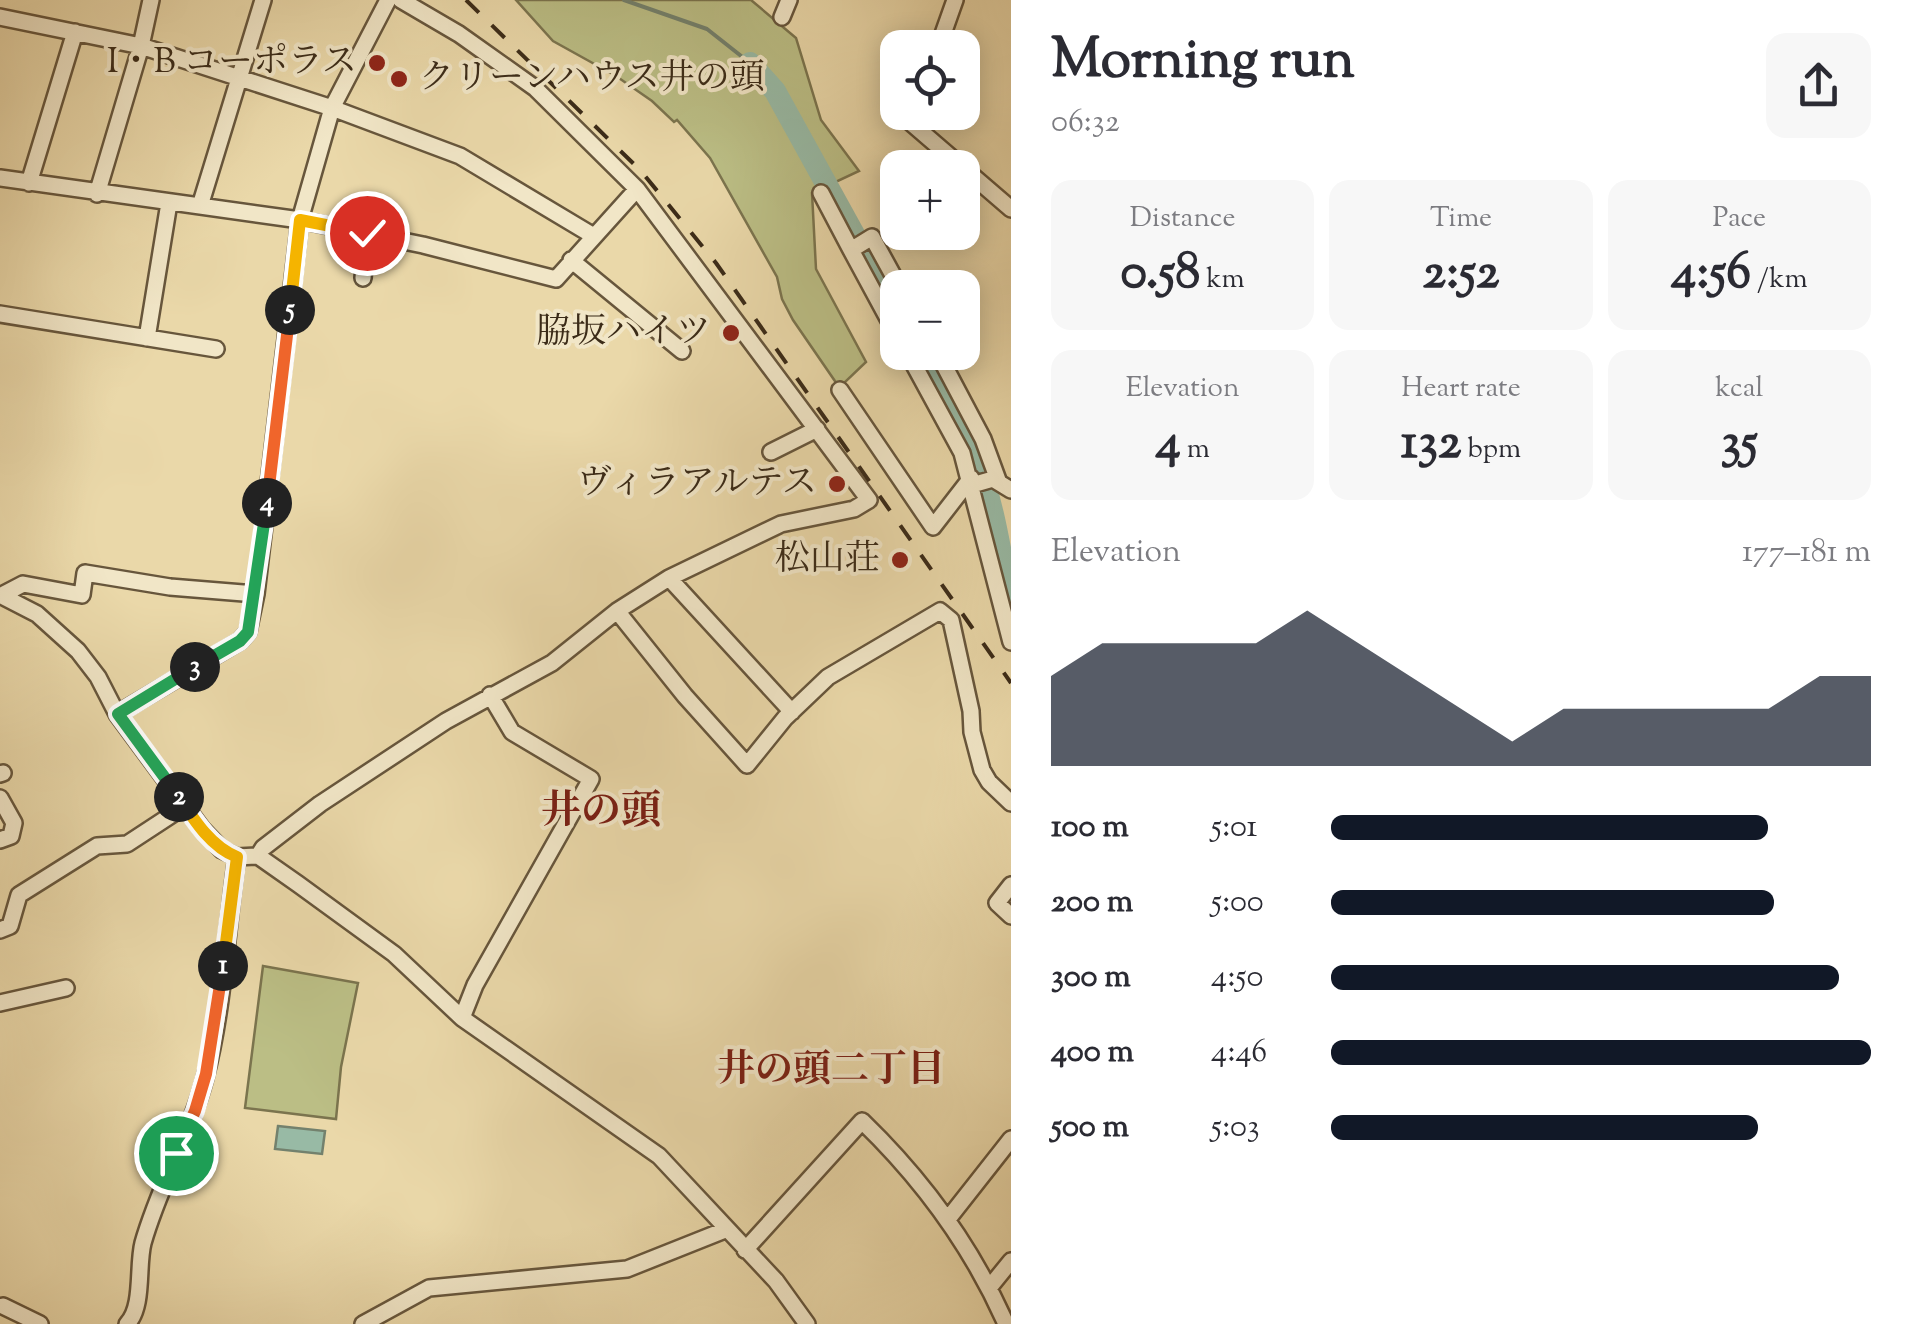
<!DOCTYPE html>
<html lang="en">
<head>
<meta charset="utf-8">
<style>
  :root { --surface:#fff; --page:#f7f7f7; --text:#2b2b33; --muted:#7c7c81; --accent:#111827 }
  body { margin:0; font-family:"Sorts Mill Goudy","Noto Serif JP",serif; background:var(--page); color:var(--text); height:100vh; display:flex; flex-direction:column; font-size:38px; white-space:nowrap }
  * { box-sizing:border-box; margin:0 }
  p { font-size:32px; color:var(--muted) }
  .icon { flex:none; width:55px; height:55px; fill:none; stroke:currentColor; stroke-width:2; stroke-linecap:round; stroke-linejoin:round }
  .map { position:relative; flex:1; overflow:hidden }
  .panel { display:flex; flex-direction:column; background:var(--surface); width:900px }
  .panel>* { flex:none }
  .tools { position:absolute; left:880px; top:30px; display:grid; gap:20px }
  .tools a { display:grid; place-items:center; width:100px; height:100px; border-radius:20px; background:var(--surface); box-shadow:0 5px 25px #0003; font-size:50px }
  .pin { position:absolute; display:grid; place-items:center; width:85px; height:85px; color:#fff; margin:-42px; border:5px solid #fff; border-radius:50%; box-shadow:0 2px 10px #0007 }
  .km { position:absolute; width:50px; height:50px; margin:-25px; border-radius:50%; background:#222; color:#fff; font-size:28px; line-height:50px; text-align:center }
  .round { display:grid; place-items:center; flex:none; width:105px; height:105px; border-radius:20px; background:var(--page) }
  .head { display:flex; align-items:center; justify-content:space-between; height:170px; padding:0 40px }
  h1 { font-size:55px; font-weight:700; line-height:75px }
  .figures { display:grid; grid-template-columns:repeat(3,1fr); gap:15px; height:170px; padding:10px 40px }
  .figures div { display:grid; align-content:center; border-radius:20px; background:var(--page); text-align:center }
  .figures b { font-size:50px; font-weight:700 }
  .figures small { font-size:28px; font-weight:400 }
  .figures p { font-size:28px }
  .chart { height:280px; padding:20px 40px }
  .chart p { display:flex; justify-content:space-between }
  .chart svg { width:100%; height:180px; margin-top:10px; fill:var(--accent); opacity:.7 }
  ul { padding:0 40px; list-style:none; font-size:32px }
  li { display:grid; grid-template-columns:160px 120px 1fr; align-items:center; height:75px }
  li i { height:25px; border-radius:12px; background:var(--accent) }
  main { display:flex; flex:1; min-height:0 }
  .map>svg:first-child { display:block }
  .green { fill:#bbbe85; stroke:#7b744e; stroke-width:2.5 }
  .water { fill:#98baa5; stroke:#73816d; stroke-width:2.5 }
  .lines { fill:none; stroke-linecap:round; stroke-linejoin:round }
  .stream { stroke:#73816d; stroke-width:4 }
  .river { stroke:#98baa5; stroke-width:22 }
  .minor-casing { stroke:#67563c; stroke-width:20 }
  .minor { stroke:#f1e6c7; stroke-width:15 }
  .rail { stroke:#3b2b18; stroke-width:4; stroke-dasharray:18 18; stroke-linecap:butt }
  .split-1-casing { stroke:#fff; stroke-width:20 }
  .split-2-casing { stroke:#fff; stroke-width:20 }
  .split-3-casing { stroke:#fff; stroke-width:20 }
  .split-4-casing { stroke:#fff; stroke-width:20 }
  .split-5-casing { stroke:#fff; stroke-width:20 }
  .split-6-casing { stroke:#fff; stroke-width:20 }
  .split-1 { stroke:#f0652b; stroke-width:12 }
  .split-2 { stroke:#f5b400; stroke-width:12 }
  .split-3 { stroke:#22a559; stroke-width:12 }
  .split-4 { stroke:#22a559; stroke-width:12 }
  .split-5 { stroke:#f0652b; stroke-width:12 }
  .split-6 { stroke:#f5b400; stroke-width:12 }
  .poi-dot { fill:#8f2418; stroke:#f1e6c7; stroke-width:4 }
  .labels { text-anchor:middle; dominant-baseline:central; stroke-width:8; stroke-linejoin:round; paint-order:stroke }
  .poi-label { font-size:35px; fill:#3b2b18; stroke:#f1e6c7; text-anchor:end }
  .neighbourhood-label { font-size:38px; font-weight:bold; fill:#7a1f14; stroke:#f1e6c7 }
  .quarter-label { font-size:40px; font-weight:bold; fill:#7a1f14; stroke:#f1e6c7 }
</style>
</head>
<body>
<main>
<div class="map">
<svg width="1011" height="1324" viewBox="0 0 1011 1324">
  <rect width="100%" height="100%" fill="#ead8a9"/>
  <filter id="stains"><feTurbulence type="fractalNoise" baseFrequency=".002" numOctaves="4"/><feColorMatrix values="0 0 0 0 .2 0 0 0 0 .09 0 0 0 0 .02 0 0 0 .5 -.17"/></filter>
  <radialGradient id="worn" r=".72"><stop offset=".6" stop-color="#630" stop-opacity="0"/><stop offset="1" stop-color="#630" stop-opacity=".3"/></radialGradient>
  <path class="green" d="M516,0h235l45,38 25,82 38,51 -47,22 4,76 50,93 -24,23 -5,-1 -44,-64 -11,-21 -5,-22 -67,-119 -33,-38 -3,2 -22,-21 -36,-25 -63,-35z
    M263,966l95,17 -17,84 -5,52 -91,-11z"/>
  <path class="water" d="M278,1126l47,5 -3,23 -47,-5z"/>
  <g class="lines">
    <path class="stream" d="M624,0l83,29 43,34"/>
    <path class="river" d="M750,63l25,28 123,223
      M918,352c20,36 44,72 59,110 18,45 24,96 34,144"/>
    <defs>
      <path id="minor" d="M0,17l141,29 191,62 128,48 132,79
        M782,17l7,-17
        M938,48l17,-48
        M914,112l-4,10 101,87
        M0,178l300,42 123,25 133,34 81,-90
        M29,183l46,-151
        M821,193l30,57 21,-13 28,51
        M97,194l44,-148 10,-46
        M200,206l63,-206
        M851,250l47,87
        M571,260l111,91
        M363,278l4,-45
        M0,314l216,35
        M147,338l22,-135
        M907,352l55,101 49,189
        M937,352l46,87 15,41
        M840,390l93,137 38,-49
        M771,452l46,-23
        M972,485l21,-6 18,11
        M669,578l123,134
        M0,595l37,19 41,37 20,26 19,37 85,115 20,21 15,7 21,-1 40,28 96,70 68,64 197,138 117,125 31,43
        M2,595l21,-11 59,11 3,-22 85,14 86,7
        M617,611l68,85 62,69 38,-47 43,-41 112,-66 11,9 20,91 1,21 10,38 7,12 22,21
        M117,714l123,-73 8,-9 8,-38 44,-374 32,-112 56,-108
        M0,774l3,-1
        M0,798l14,25 -3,13 -11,4
        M258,856l5,-8 57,-44 126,-83 106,-58 65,-52 52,-33 112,-54 73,-15 15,-9 -232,-311 -102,-101 -76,-54 -58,-34
        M1011,885l-14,18 14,13
        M0,930l10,-4 9,-31 78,-49 30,-2 58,-38
        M0,1003l66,-15
        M462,1018l13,-33 116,-206 -79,-47 -22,-37
        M948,1219l63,-80
        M745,1250l117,-129c60,58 110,126 144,203
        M989,1288l22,-27
        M3,1306l37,18
        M127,1324c17,-17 10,-58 16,-81 16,-57 47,-109 62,-165 19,-72 21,-148 32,-221
        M363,1324l66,-36 198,-19 98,-39"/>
    </defs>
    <use href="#minor" class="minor-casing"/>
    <use href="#minor" class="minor"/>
    <path class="rail" d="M466,0l175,171 75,92 295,420"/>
  </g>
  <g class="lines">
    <defs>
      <path id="split-1" d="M176,1153l19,-42 11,-37 17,-108"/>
      <path id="split-2" d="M179,797c15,23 32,50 58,60l-14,109"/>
      <path id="split-3" d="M179,797l-61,-83 77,-47"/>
      <path id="split-4" d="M195,667l45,-26 8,-9 19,-129"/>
      <path id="split-5" d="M267,503l23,-193"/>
      <path id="split-6" d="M290,310l10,-90 67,13"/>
    </defs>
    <use href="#split-1" class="split-1-casing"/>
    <use href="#split-2" class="split-2-casing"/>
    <use href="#split-3" class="split-3-casing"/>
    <use href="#split-4" class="split-4-casing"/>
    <use href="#split-5" class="split-5-casing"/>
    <use href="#split-6" class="split-6-casing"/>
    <use href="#split-1" class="split-1"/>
    <use href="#split-2" class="split-2"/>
    <use href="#split-3" class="split-3"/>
    <use href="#split-4" class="split-4"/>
    <use href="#split-5" class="split-5"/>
    <use href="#split-6" class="split-6"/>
  </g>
  <g class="poi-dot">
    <circle cx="377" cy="63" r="10"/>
    <circle cx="399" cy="79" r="10"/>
    <circle cx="731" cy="333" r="10"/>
    <circle cx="837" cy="484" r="10"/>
    <circle cx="900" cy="560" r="10"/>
  </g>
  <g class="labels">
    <g class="poi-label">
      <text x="357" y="63">I・B コーポラス</text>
      <text x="419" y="79" text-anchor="start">クリーンハウス井の頭</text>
      <text x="711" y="333">脇坂ハイツ</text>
      <text x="817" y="484">ヴィラアルテス</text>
      <text x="880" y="560">松山荘</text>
    </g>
    <g class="neighbourhood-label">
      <text x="831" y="1072">井の頭二丁目</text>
    </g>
    <g class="quarter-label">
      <text x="601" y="813">井の頭</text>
    </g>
  </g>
  <rect width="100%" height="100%" filter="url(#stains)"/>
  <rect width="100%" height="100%" fill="url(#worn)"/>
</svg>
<div class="tools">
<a><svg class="icon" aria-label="locate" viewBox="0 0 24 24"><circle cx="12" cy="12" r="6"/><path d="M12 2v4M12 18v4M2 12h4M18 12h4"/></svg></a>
<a>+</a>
<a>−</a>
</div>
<div class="pin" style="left:176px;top:1153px;background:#1e9e55"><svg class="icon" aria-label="arrive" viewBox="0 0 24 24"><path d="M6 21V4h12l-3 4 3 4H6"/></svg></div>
<div class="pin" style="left:367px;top:233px;background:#d93025"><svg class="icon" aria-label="check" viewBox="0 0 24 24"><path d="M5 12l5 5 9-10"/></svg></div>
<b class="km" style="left:223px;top:966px">1</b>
<b class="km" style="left:179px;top:797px">2</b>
<b class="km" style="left:195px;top:667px">3</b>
<b class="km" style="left:267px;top:503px">4</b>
<b class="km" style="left:290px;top:310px">5</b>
</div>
<section class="panel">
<div class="head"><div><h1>Morning run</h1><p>06:32</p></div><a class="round"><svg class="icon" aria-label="share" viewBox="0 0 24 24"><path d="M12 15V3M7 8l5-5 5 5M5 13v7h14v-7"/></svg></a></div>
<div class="figures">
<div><p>Distance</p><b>0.58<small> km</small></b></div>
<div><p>Time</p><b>2:52</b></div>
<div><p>Pace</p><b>4:56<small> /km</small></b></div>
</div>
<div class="figures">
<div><p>Elevation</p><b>4<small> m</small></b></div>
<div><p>Heart rate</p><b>132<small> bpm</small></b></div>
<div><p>kcal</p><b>35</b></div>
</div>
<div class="chart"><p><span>Elevation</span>177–181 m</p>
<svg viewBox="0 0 160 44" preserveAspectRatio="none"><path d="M0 44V22L10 14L20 14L30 14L40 14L50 6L60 14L70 22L80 30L90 38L100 30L110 30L120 30L130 30L140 30L150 22L160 22V44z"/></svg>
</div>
<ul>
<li><b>100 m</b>5:01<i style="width:81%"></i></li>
<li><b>200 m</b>5:00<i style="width:82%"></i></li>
<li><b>300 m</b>4:50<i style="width:94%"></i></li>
<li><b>400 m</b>4:46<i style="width:100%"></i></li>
<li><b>500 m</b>5:03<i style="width:79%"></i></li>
</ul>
</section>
</main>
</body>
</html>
